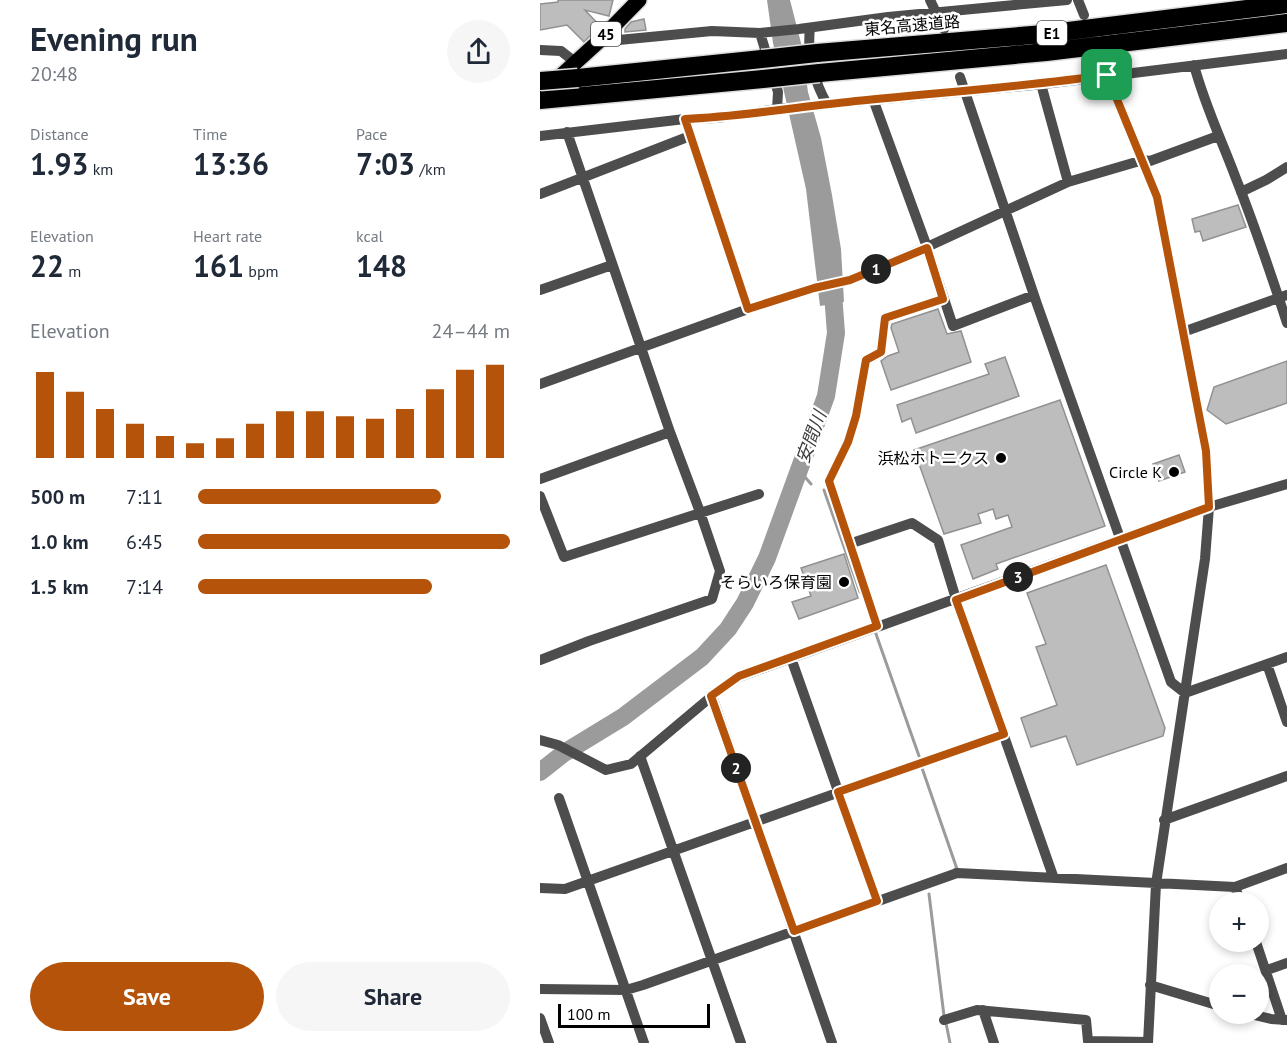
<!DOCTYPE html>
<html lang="en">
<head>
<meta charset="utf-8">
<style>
  :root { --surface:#fff; --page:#f6f6f7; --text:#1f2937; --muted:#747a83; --accent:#b45309 }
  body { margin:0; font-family:"PT Sans","Noto Sans JP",sans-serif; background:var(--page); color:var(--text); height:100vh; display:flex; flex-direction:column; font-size:22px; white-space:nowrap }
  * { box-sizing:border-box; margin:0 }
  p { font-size:20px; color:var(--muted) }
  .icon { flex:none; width:33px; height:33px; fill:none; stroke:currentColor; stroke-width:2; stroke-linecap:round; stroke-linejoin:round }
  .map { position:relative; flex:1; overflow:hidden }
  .sheet { display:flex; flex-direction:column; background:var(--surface); width:540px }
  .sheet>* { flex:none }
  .fabs { position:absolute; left:669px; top:892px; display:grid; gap:12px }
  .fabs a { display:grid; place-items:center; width:60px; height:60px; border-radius:50%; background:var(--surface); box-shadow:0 3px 9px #0003; font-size:30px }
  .scale { position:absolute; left:18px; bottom:15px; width:152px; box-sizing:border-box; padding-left:6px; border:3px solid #000; border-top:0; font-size:16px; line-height:21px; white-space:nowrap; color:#000; -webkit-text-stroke:4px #fff; paint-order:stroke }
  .pin { position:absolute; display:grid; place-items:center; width:51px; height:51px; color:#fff; margin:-26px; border-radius:12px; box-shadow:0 3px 9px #0006 }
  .km { position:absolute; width:30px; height:30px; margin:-15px; border-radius:50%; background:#222; color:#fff; font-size:16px; line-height:30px; text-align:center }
  .round { display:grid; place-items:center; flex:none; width:63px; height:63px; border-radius:32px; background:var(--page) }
  .overview { display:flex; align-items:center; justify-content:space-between; height:102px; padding:0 30px }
  h1 { font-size:33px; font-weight:600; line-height:45px }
  .metrics { display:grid; grid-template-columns:repeat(3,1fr); gap:9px; height:102px; padding:6px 30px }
  .metrics div { display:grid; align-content:center }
  .metrics b { font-size:30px; font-weight:600 }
  .metrics small { font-size:16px; font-weight:400 }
  .metrics p { font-size:16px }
  .chart { height:168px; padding:12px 30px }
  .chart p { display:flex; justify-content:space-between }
  .chart svg { width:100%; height:108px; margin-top:6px; stroke:var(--accent); stroke-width:6 }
  .action { display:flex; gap:12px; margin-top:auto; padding:12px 30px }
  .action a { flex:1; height:69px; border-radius:36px; background:var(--accent); color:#fff; font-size:24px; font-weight:600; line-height:69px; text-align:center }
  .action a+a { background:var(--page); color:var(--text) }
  ul { padding:0 30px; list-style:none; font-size:20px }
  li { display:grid; grid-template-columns:96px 72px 1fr; align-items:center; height:45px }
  li i { height:15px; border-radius:8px; background:var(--accent) }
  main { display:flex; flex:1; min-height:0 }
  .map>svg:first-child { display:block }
  .water { fill:#9b9b9b }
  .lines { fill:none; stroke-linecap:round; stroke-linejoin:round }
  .stream { stroke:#9b9b9b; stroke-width:3 }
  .river { stroke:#9b9b9b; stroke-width:18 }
  .building { fill:#bdbdbd; stroke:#919191; stroke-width:1.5 }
  .major-casing { stroke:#dbdbdb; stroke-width:18 }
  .highway-casing { stroke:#dbdbdb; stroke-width:21 }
  .minor { stroke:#4d4d4d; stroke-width:10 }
  .major { stroke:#000; stroke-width:15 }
  .highway { stroke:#000; stroke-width:18 }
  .highway-bridge-casing { stroke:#dbdbdb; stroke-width:21; stroke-linecap:butt }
  .highway-bridge { stroke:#000; stroke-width:18 }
  .route-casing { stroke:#fff; stroke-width:12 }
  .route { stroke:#b45309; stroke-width:8 }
  .poi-dot { fill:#000; stroke:#fff; stroke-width:2 }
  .labels { text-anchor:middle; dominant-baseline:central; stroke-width:5; stroke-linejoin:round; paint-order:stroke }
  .shield { fill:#fff; stroke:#4c4c4c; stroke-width:1.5 }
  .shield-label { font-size:15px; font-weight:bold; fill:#000 }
  .street-label { font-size:16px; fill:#000; stroke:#fff }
  .poi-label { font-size:16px; fill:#000; stroke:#fff; text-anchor:end }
  .water-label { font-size:18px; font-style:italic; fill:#3c3c3c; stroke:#fff }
</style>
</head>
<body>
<main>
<section class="sheet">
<div class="overview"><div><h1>Evening run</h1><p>20:48</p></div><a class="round"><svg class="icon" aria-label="share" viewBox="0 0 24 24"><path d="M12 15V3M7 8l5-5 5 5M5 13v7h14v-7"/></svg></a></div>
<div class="metrics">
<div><p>Distance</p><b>1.93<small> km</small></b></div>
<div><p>Time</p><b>13:36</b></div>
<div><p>Pace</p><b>7:03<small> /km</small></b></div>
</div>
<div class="metrics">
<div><p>Elevation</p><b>22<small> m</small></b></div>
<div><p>Heart rate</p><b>161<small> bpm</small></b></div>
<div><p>kcal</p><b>148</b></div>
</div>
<div class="chart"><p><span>Elevation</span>24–44 m</p>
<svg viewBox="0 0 160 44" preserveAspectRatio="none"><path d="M5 44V9M15 44V17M25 44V24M35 44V30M45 44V35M55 44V38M65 44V36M75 44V30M85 44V25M95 44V25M105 44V27M115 44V28M125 44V24M135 44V16M145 44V8M155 44V6"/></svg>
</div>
<ul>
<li><b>500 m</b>7:11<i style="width:78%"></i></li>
<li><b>1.0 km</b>6:45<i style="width:100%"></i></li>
<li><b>1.5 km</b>7:14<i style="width:75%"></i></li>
</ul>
<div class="action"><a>Save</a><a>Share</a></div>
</section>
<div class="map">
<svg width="747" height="1043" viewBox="0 0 747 1043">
  <rect width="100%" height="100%" fill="#fff"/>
  <path class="water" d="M227,0h23l11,43 7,49 13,46 11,57 9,54 3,53 -24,4 -14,-117 -33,-146z"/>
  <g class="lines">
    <path class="stream" d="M259,470l12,14
      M284,490l36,102
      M336,634l43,122
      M382,768l35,101h-2
      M389,894l15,122
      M406,1023l4,20"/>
    <path class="river" d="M0,772l24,-19 59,-36 79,-60 26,-28 17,-26 22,-45 59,-162 10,-63 -4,-52"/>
  </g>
  <path class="building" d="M18,0h55l-4,16 -24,-6 15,16 -16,16 -17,-17 -27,5v-26l18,-2z
    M104,19l2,11 -21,2v-3l6,-7z
    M698,205l8,22 -43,14 -3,-10 -5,1 -3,-13z
    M398,309l9,25 14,-3 10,31 -80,28 -10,-29 7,-5 11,-4 -8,-24 1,-4z
    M465,357l14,39 -103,37 -5,-15 -9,4 -5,-17 92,-31 -4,-10z
    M747,361v42l-61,21 -19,-14 7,-23z
    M520,400l45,126 -109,38 2,5 -25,10 -12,-34 51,-18 -4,-12 -12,4 -3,-10 -15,5 3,9 -37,11 -30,-84z
    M639,455l6,17 -26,9 -6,-17z
    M304,554l14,44 -59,21 -7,-17 19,-6 -10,-28z
    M566,565l59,163 -2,8 -86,29 -11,-29 -35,11 -10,-29 36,-13 -21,-58 10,-3 -19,-51z"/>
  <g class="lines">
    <defs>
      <path id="major" d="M13,83l45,-41 41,-42"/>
      <path id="highway" d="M277,53l227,-19 243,-30
        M279,73l227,-21 241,-29
        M38,78l184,-19
        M0,100l223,-21"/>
    </defs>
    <use href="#major" class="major-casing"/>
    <use href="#highway" class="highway-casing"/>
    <path class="minor" d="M390,0l14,29
      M538,0l6,15
      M270,28c-3,26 4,53 17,76
      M220,33l18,59 -1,17
      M58,42l114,-11 48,2 39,-4 89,-12 179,-17
      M0,50l21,1 14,11
      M564,62l3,13 50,122 49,254 3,56 -4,52 -49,325 -8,159
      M654,65c10,38 27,74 41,111 19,48 36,98 52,147
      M420,77l77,227 134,378 14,11 102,-36
      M501,84l27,98
      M333,99l54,148 26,79 81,-31
      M0,136l145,-17 32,-1 60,-9 267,-25 243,-30
      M150,136l58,173
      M701,192l25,-12 21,-13
      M0,194l150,-58 -5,-17
      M0,290l72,-25
      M643,332l104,-37
      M0,384l208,-75 66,-21 36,-8 77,-33 141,-65 75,-22 7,1 68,-25
      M0,479l130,-47
      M0,496l24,61 195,-63
      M309,544l63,-21 26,17 18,59 97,277
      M337,626l-48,-145 19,-39 8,-26 10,-56 15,-7 4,-35 58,-19
      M251,658l86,243
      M0,660l49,-19 123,-42 8,-28 -20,-59 -30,-80 -103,-300
      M727,664l20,58
      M172,696l120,347
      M0,740l18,5 48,25 25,-6 81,-68 27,-19 470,-170 78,-23
      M100,756l101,287
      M19,798l85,245
      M624,820l123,-44
      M695,887l6,16
      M0,888l25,1 439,-155
      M716,942l26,78
      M727,970l20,-7
      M610,985l70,21
      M0,989l86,1 17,-5 314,-112 278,14 52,-19
      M443,1010l11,33
      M710,1014l21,5 16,1
      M0,1018l9,25
      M404,1020l33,-10 109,10 2,21 60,1"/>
    <use href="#major" class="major"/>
    <use href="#highway" class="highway"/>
    <defs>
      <path id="highway-bridge" d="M222,59l55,-6
        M223,79l56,-6
        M0,81l38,-3"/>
    </defs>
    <use href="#highway-bridge" class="highway-bridge-casing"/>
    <use href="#highway-bridge" class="highway-bridge"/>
  </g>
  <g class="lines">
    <defs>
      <path id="route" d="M567,75l50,122 49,254 3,56 -253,93 48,134 -166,58 39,109 -83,30 -83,-235 28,-20 138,-50 -48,-145 19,-39 8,-26 10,-56 15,-8 4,-34 58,-19 -16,-51 -77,32 -36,8 -66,21 -63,-190c54,-2 109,-12 163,-17 86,-9 173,-15 259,-27z"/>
    </defs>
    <use href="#route" class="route-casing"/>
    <use href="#route" class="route"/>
  </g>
  <g class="poi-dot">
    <circle cx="461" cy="458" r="6"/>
    <circle cx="634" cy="472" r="6"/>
    <circle cx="304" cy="582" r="6"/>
  </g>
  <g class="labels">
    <g class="shield">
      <rect x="497" y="21" width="30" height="24" rx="4.5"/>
      <rect x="51" y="22" width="30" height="24" rx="4.5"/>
    </g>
    <g class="shield-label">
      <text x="512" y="33">E1</text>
      <text x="66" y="34">45</text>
    </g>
    <g class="street-label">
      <text transform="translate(372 25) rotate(-5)">東名高速道路</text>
    </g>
    <g class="poi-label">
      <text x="449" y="458">浜松ホトニクス</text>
      <text x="622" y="472">Circle K</text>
      <text x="292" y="582">そらいろ保育園</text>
    </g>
    <g class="water-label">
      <text transform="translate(271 437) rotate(-70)">安間川</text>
    </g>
  </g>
</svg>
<div class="fabs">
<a>+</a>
<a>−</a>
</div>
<div class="scale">100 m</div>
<div class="pin" style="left:567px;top:75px;background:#1e9e55"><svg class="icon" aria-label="arrive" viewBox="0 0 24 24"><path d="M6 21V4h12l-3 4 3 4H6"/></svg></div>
<b class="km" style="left:336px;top:269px">1</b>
<b class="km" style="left:196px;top:768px">2</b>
<b class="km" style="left:478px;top:577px">3</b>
</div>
</main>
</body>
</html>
